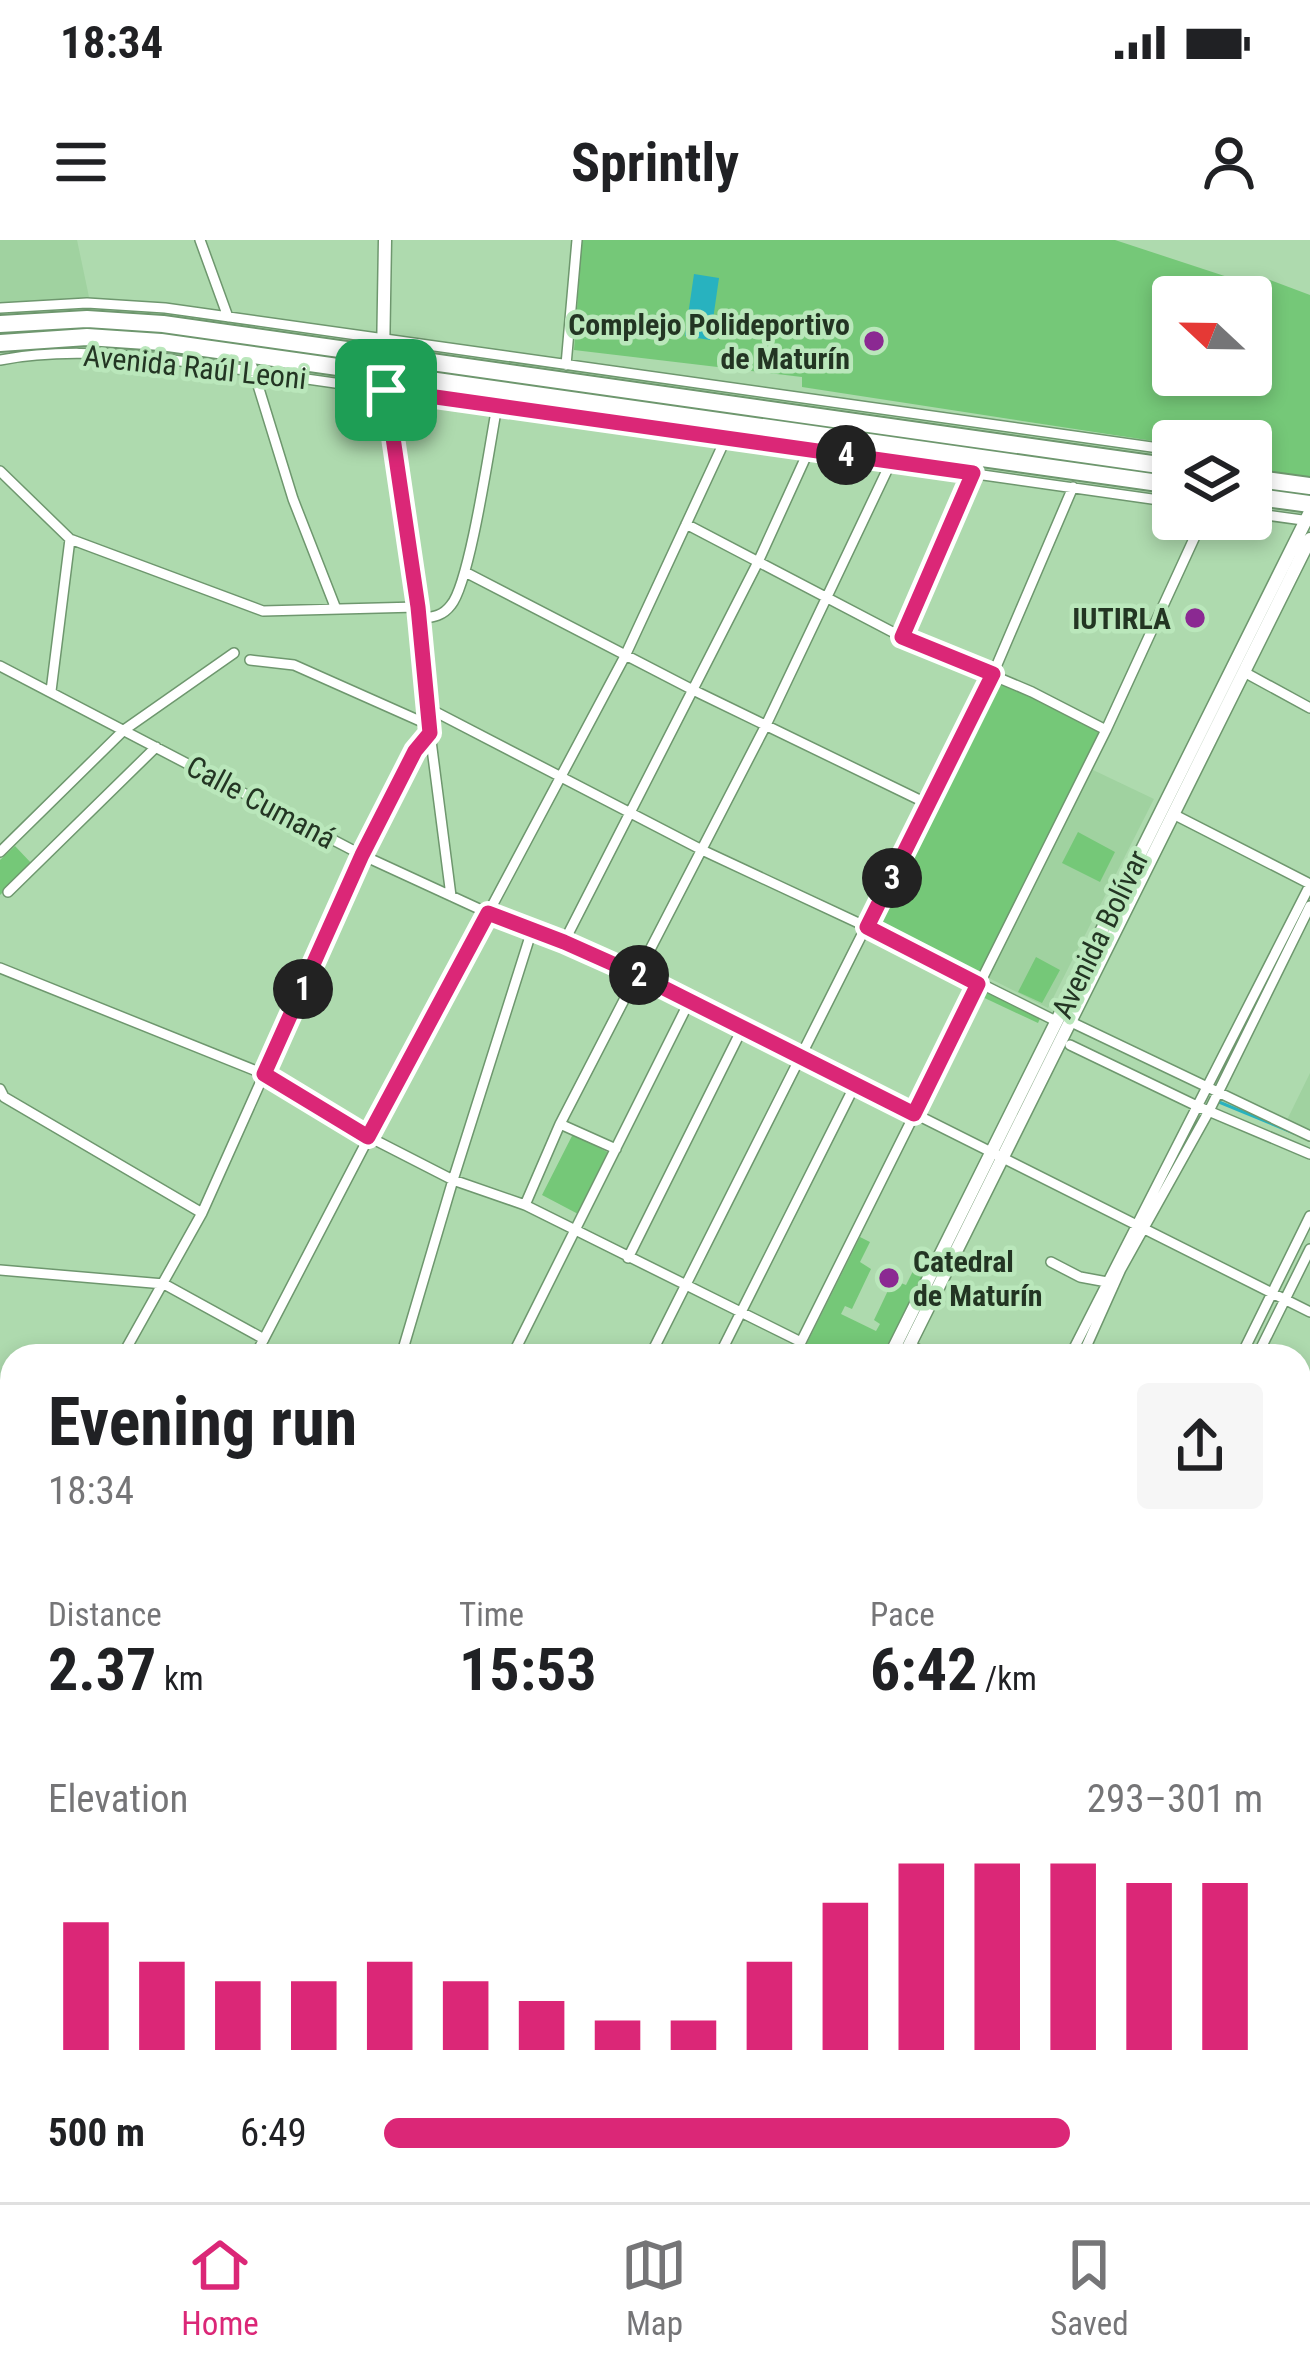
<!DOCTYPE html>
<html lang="en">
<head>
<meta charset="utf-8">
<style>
  :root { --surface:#fff; --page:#f6f6f6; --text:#202124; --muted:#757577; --line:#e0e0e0; --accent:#db2777 }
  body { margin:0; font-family:"Roboto Condensed",sans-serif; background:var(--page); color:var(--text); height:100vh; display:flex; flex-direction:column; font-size:45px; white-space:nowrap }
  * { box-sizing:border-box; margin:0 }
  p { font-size:39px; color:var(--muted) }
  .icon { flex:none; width:66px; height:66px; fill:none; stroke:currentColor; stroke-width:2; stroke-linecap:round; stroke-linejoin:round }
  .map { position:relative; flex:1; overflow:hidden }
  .side { position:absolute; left:0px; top:1104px; width:1311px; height:858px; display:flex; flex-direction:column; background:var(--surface); border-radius:36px 36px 0 0; box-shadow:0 6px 18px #0003 }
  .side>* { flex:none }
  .needle { width:78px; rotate:292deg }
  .buttons { position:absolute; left:1152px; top:36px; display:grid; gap:24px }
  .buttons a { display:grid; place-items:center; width:120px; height:120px; border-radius:12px; background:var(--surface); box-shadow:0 6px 18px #0003; font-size:60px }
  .pin { position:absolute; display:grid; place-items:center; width:102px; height:102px; color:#fff; margin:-51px; border-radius:24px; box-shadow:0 6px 18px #0006 }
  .km { position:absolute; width:60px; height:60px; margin:-30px; border-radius:50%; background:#222; color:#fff; font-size:33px; line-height:60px; text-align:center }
  .round { display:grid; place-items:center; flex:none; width:126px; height:126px; border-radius:12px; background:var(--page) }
  .headline { display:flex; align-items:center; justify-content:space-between; height:204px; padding:0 48px }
  h1 { font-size:66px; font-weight:700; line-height:90px }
  .figures { display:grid; grid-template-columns:repeat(3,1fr); gap:18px; height:204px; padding:12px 48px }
  .figures div { display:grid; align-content:center }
  .figures b { font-size:60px; font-weight:700 }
  .figures small { font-size:33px; font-weight:400 }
  .figures p { font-size:33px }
  .chart { height:336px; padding:24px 48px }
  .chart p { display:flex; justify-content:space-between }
  .chart svg { width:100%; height:216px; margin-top:12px; stroke:var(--accent); stroke-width:6 }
  ul { padding:0 48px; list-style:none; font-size:39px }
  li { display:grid; grid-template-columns:192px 144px 1fr; align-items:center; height:90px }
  li i { height:30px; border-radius:15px; background:var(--accent) }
  .status { display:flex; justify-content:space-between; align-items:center; height:84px; padding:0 60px; background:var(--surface); direction:ltr }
  .status svg { height:33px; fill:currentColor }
  header { display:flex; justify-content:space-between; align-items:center; height:156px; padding:0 48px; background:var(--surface); font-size:54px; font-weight:700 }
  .dock { display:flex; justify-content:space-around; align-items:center; height:168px; border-top:3px solid var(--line); background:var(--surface); font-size:33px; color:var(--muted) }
  .dock a { display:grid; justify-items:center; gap:6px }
  .dock .on { color:var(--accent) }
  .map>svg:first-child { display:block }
  .built { fill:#a0d2a0 }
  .green { fill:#75c878; fill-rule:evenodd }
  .water { fill:#28b2bf }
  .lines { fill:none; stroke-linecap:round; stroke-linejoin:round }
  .stream { stroke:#28b2bf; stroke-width:3 }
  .street-casing { stroke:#6e976e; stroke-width:12 }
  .secondary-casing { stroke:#6e976e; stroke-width:15 }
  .highway-casing { stroke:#6e976e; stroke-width:20 }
  .street { stroke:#fff; stroke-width:9 }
  .secondary { stroke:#fff; stroke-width:12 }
  .highway { stroke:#fff; stroke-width:16 }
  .route-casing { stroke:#fff; stroke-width:24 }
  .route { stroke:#db2777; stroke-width:15 }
  .poi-dot { fill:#8b2992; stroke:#bae7bb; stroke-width:4.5 }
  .labels { text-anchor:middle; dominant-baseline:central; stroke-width:9; stroke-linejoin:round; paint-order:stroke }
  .poi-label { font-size:30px; font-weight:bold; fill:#233523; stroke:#bae7bb; text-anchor:end }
  .street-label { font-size:30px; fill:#233523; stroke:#bae7bb }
</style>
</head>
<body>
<div class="status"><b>18:34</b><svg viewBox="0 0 49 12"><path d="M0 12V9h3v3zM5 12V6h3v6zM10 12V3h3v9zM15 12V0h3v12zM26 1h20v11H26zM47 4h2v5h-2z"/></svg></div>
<header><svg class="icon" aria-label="menu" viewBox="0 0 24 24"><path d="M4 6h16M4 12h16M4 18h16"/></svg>Sprintly<svg class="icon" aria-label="person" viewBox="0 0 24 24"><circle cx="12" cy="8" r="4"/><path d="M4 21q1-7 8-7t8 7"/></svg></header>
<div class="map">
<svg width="1310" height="1962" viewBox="0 0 1310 1962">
  <rect width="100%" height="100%" fill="#aedaae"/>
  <path class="built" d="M0,0h77l12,57 -89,8z
    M1091,529l63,30 -106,209 -63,-32z
    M1310,833v58l-24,-9z"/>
  <path class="green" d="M582,0h533l140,46 4,-10 51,19v188l-35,-5 -24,-9v-28h-78v3l-371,-57v-10l-228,-27zM1173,57h78v78h-78z
    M993,434l113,56 -127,253 63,31 -4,9 -64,-30 4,-9 -111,-57z
    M1078,592l37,20 -15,30 -38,-19z
    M15,606l17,18 -32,31v-35z
    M1036,717l24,13 -18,33 -24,-11z
    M573,894l38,20 -31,61 -38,-20z
    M860,997l10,5 -10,20 11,7 -19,40 -7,-3 -4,8 35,17 4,-7 -6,-4 19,-40 13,5 10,-20 13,6 -43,85h-82l1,-9z
    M404,1950h76l15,12h-100z"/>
  <path class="water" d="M694,34l25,4 -9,62 -25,-4z"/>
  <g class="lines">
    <path class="stream" d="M1219,862l75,31"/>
    <defs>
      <path id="street" d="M200,0l28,77
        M0,68l87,-5 78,5 1008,142
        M0,120c52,-10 106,-7 159,-2l1014,144
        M566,125l11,-125
        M252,126l41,133 43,110
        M385,145l32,222 12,118 22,171
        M0,231l70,68 193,72 154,-4
        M1251,273l59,8
        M686,284l216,113 130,55 74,38
        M465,332l228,118 235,114
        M418,379c14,-2 24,-2 33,-14 19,-22 39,-162 46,-199
        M902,397l71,-164
        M250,420l44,5 135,60
        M0,426l362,189 126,58 150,62 672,337
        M1244,432l66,36
        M51,451l19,-152
        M428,468l274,142 165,77 189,94
        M1173,574l137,70
        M0,612l124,-122 110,-77
        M8,652l148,-145
        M564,702l194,-380 51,-112
        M0,728l264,106 105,63 84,43 72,25 276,137
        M1069,781l241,115
        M1070,805l129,62 111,47
        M0,849l4,8 198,116
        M560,884l56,25
        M525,965l35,-81 206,-399 125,-263
        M628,1018l114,-229
        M1051,1022l29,15 27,5
        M0,1030l164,14 100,55
        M910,1105l21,11
        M122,1116l80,-143 160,-358 53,-104 15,-18
        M255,1116l114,-219 256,-481 101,-218
        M401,1116l52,-176 79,-250
        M512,1116l178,-356
        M650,1116l343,-682 80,-187
        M719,1116l136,-271
        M794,1116l312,-626 97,-211
        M1070,1116l240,-471
        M1082,1116l39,-87 88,-158 101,-205
        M1241,1116l69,-140
        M1257,1116l53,-107
        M0,1233l12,10
        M0,1283l12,-21
        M1299,1296l11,5
        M0,1307l12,7
        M1299,1358l11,-24
        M1299,1392l11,-23
        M1299,1455l11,5
        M1299,1528l11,2
        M0,1562l12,-20
        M0,1588l12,9
        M1299,1593l11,1
        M1299,1696l11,2
        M0,1754l12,8
        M0,1783l12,-16
        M0,1902l12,10
        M0,1942l12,-15
        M63,1950l17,12
        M266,1950l16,12
        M478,1950l14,12
        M714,1950l15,12
        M859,1950l8,12
        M112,1962l10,-12
        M242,1962l10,-12
        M509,1962l6,-12
        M1056,1962l5,-12
        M1171,1962l5,-12
        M1302,1962l8,-68"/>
      <path id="secondary" d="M383,119l2,-119
        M890,1116l420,-844
        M904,1116l406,-817
        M368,1962l10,-12
        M382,1962l9,-12"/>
      <path id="highway" d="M0,84l87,-5 76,5 1010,143
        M0,103l87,-6 74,5 1012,143
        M1251,238l59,8
        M1251,256l59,8"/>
    </defs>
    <use href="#street" class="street-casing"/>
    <use href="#secondary" class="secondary-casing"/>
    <use href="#highway" class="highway-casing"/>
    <use href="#street" class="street"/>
    <use href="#secondary" class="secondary"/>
    <use href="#highway" class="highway"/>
  </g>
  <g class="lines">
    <defs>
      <path id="route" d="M386,150l587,83 -71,164 91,37 -126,253 111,57 -64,130 -276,-139 -74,-33 -76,-29 -120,224 -104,-63 98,-219 53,-104 15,-18 -12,-126z"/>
    </defs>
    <use href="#route" class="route-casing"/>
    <use href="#route" class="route"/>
  </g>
  <g class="poi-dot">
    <circle cx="874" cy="101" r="12"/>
    <circle cx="1195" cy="378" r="12"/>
    <circle cx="889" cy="1038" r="12"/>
  </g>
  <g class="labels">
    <g class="poi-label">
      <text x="850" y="84">Complejo Polideportivo<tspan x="850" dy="34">de Maturín</tspan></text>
      <text x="1171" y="378">IUTIRLA</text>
      <text x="913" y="1021" text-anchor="start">Catedral<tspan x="913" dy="34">de Maturín</tspan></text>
    </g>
    <g class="street-label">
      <text transform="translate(195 127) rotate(6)">Avenida Raúl Leoni</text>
      <text transform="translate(261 562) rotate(28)">Calle Cumaná</text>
      <text transform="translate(1100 694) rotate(-64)">Avenida Bolívar</text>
    </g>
  </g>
</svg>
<div class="buttons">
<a><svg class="needle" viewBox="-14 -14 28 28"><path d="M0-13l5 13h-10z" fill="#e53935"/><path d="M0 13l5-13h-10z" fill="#757577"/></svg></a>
<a><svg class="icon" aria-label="layers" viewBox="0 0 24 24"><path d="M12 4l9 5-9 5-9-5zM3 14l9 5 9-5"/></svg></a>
</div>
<div class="pin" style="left:386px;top:150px;background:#1e9e55"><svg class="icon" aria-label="arrive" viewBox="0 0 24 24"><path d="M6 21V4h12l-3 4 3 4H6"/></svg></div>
<b class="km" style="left:303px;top:749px">1</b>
<b class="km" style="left:639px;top:735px">2</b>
<b class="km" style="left:892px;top:638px">3</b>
<b class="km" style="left:846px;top:215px">4</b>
<section class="side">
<div class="headline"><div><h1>Evening run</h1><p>18:34</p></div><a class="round"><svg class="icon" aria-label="share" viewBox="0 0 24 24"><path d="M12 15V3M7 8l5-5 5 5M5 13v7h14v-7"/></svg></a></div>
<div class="figures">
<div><p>Distance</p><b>2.37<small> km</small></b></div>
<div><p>Time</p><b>15:53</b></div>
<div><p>Pace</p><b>6:42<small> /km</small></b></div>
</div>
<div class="chart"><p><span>Elevation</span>293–301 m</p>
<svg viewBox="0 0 160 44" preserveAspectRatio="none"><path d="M5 44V18M15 44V26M25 44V30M35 44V30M45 44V26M55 44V30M65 44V34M75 44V38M85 44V38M95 44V26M105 44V14M115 44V6M125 44V6M135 44V6M145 44V10M155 44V10"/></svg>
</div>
<ul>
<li><b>500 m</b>6:49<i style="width:78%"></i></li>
</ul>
</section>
</div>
<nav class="dock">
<a class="on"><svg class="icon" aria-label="home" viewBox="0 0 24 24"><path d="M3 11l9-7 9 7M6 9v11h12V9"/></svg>Home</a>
<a><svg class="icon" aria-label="map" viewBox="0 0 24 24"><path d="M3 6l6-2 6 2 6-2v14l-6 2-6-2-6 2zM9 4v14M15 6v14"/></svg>Map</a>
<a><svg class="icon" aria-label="saved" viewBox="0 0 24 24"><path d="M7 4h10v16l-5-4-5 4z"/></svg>Saved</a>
</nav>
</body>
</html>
